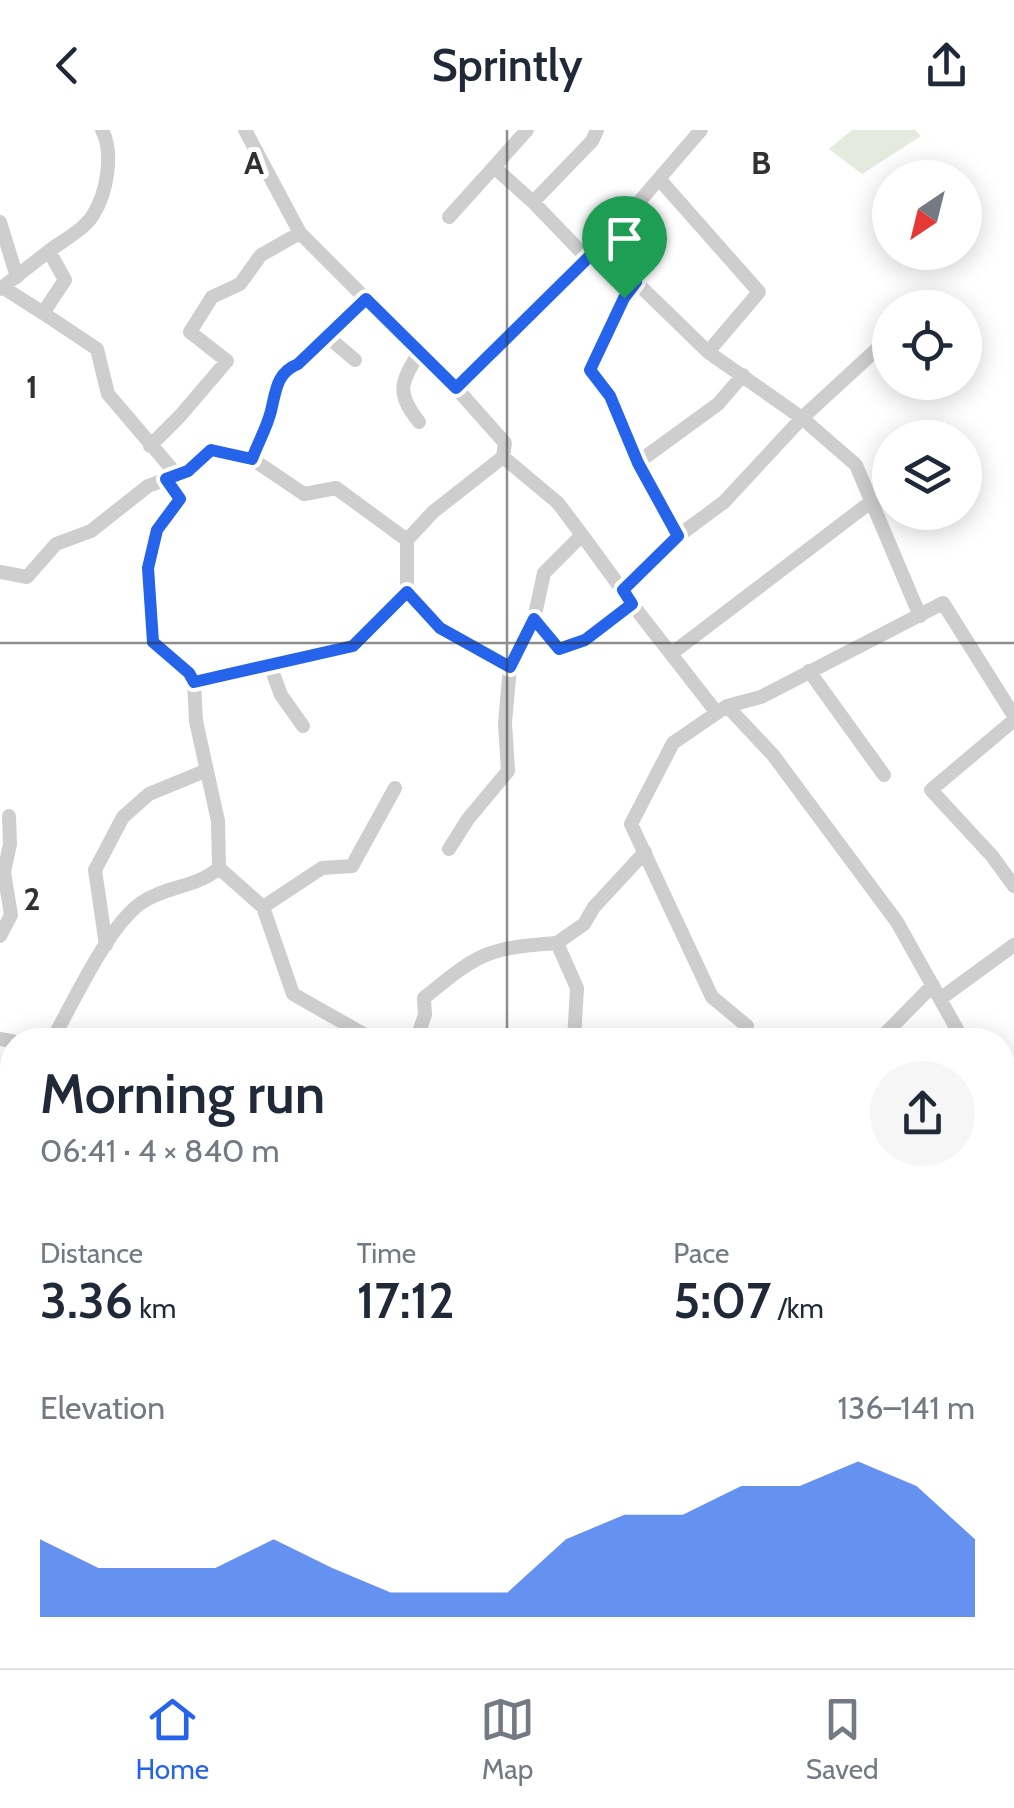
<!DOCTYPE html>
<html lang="en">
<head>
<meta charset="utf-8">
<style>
  :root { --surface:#fff; --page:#f6f6f7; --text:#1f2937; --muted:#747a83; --line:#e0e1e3; --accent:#2563eb }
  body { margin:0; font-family:Cabin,sans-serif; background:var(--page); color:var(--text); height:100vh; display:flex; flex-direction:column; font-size:38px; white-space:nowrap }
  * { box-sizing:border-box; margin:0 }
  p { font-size:32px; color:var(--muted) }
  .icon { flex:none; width:55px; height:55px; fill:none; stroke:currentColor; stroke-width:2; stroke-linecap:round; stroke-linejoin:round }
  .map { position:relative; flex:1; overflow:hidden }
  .side { position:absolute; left:0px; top:898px; width:1015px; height:642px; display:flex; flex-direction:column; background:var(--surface); border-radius:40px 40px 0 0; box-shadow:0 5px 25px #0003 }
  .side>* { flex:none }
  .needle { width:65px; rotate:215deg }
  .buttons { position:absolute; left:872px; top:30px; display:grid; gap:20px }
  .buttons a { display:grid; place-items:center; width:110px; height:110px; border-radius:50%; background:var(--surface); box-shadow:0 5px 25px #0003; font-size:50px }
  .pin { position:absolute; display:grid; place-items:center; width:85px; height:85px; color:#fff; margin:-102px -42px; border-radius:50% 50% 50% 0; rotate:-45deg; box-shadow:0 0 10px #0007 }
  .pin .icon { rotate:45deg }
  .round { display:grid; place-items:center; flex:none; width:105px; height:105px; border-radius:52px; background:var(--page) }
  .headline { display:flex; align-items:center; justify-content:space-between; height:170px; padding:0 40px }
  h1 { font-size:55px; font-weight:600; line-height:75px }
  .stats { display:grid; grid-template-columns:repeat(3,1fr); gap:15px; height:170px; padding:10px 40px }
  .stats div { display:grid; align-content:center }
  .stats b { font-size:50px; font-weight:600 }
  .stats small { font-size:28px; font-weight:400 }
  .stats p { font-size:28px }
  .chart { height:280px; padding:20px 40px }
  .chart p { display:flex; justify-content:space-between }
  .chart svg { width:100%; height:180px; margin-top:10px; fill:var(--accent); opacity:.7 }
  header { display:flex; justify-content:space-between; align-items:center; height:130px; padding:0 40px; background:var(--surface); font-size:45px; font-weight:600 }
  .menu { display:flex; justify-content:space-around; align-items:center; height:140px; border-top:2px solid var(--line); background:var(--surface); font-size:28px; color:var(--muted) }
  .menu a { display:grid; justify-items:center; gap:5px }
  .menu .selected { color:var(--accent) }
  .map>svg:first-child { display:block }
  .green { fill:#e4eade }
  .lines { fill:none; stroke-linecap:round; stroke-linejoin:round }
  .minor { stroke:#cecece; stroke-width:14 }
  .secondary { stroke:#bbb; stroke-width:18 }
  .route-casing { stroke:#fff; stroke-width:20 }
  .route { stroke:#2563eb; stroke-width:12 }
  .grid { fill:none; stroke:#313131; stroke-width:2.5; stroke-opacity:0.55 }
  .grid-label { font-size:32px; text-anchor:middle; font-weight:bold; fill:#313131; stroke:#fff; stroke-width:10; stroke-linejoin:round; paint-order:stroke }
</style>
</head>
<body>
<header><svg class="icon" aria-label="back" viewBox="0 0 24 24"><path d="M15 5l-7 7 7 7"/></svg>Sprintly<svg class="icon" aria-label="share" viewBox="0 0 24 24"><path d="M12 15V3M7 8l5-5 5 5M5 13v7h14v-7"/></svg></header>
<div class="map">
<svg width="1014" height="1538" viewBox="0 0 1014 1538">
  <rect width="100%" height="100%" fill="#fff"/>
  <path class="green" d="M852,0h63l6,6 -59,38 -33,-25z"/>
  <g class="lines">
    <path class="minor" d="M102,0c12,23 5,63 -9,85 -8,14 -31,26 -44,36l16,29 -22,33 54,36 11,45 69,81
      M245,0l55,103 66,66
      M527,0l-33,37 39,35 55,57
      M660,50l99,112 -51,60
      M533,72l59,-61 5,-11
      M449,87l45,-50
      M0,92l17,55
      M602,115l34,37
      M4,158l39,25
      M0,159l49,-38
      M328,207l38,-38 91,90 48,54 -2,14
      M457,259l145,-144 99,-115
      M419,292c-23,-29 -19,-40 1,-70
      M150,316l30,-30 47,-55 -37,-29 22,-35 28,-13 21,-29 39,-22
      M252,329l52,35 32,-6 71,52
      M637,333l81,-59 25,-29
      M678,406l-41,-73 -27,-68 -21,-25 47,-88 72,70 94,66 88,-81
      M0,442l27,5 29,-33 35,-13 57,-45 40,-15 23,-21 41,9 19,-49 1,-18 14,-23 12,-5 30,-27 27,23
      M623,460l55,-54 46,-34 78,-84 54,47 64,151
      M534,489l10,-46 38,-38 44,60
      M671,524l201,-153
      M270,535l11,30 22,31
      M510,537l-70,-39 -33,-36v-52l26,-28 70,-55 55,46 24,32
      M809,541l75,104
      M194,552l159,-36 54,-54
      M727,576l34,-9 182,-94 71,113
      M1014,590l-83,70 61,66 22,30
      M449,719l19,-30 40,-48 -3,-48 5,-56 24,-48 25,30 26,-9 47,-36 85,109
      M219,738l44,39 30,87 81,46
      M263,777l59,-39 30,-2 43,-78
      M0,806l11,-21 -7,-43 6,-28 -1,-28
      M557,813l27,-19 10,-17 51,-55
      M106,815l-11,-75 28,-53 26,-23 56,-23
      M940,869l74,-54
      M0,909l12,2
      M52,910c21,-37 56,-114 89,-137 24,-17 55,-15 78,-35l-1,-47 -22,-100 -2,-39 -5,-9 -36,-31 -6,-74 10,-38 23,-31 -14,-20
      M416,910l9,-25 -1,-17c55,-45 62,-50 133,-55l20,45 -3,52
      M742,910l5,-14 -35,-29 -81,-173 42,-81 54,-37 46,49 124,167 66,118
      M879,910l54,-55
      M1002,985l12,25
      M0,1112l12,-13
      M1002,1157l12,-11
      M0,1187l12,-12
      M0,1206l12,18
      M1002,1415l12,6
      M0,1518l12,-19
      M925,1528l9,10
      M133,1538l8,-10
      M193,1538v-10
      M234,1538l7,-10
      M538,1538l2,-10"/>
    <path class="secondary" d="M0,1347l12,11
      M211,1528l13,10"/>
  </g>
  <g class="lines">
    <defs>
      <path id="route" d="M602,114l34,38 -12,16 -34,72 20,26 28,67 40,73 -55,54 9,14 -47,36 -26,9 -25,-30 -24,48 -70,-39 -33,-36 -54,54 -159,36 -5,-9 -36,-31 -5,-74 9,-38 23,-31 -14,-20 22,-8 23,-21 41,9c6,-16 15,-32 19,-48 5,-20 5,-38 27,-47l68,-65 90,89z"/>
    </defs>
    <use href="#route" class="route-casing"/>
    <use href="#route" class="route"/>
  </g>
  <path class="grid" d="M507,0v910M0,513h1014M0,1025h12M1002,1025h12M507,1528v10"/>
  <g class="grid-label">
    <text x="254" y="44">A</text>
    <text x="761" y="44">B</text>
    <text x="32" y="268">1</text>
    <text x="32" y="780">2</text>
  </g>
</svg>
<div class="buttons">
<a><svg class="needle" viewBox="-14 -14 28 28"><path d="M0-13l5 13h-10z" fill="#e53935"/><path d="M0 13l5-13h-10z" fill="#747a83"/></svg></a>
<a><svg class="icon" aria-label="locate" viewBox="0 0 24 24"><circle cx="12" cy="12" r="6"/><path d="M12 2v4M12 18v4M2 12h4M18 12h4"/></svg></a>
<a><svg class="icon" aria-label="layers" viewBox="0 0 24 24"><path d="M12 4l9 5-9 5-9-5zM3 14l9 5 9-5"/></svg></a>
</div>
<div class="pin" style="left:624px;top:168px;background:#1e9e55"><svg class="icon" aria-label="arrive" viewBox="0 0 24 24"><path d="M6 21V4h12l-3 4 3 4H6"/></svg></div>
<section class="side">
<div class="headline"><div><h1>Morning run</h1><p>06:41 · 4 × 840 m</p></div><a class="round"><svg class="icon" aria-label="share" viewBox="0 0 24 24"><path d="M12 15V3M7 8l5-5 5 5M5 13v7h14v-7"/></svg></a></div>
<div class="stats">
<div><p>Distance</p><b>3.36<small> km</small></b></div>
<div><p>Time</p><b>17:12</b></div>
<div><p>Pace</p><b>5:07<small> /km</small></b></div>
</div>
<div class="chart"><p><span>Elevation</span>136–141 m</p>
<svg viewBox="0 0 160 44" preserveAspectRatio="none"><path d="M0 44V25L10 32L20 32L30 32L40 25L50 32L60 38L70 38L80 38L90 25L100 19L110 19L120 12L130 12L140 6L150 12L160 25V44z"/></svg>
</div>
</section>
</div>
<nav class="menu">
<a class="selected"><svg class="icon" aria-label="home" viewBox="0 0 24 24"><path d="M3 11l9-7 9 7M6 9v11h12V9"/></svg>Home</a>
<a><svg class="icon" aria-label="map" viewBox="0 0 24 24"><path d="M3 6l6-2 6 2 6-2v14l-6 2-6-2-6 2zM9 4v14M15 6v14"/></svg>Map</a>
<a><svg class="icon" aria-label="saved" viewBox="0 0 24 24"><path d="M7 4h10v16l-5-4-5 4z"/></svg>Saved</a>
</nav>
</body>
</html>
